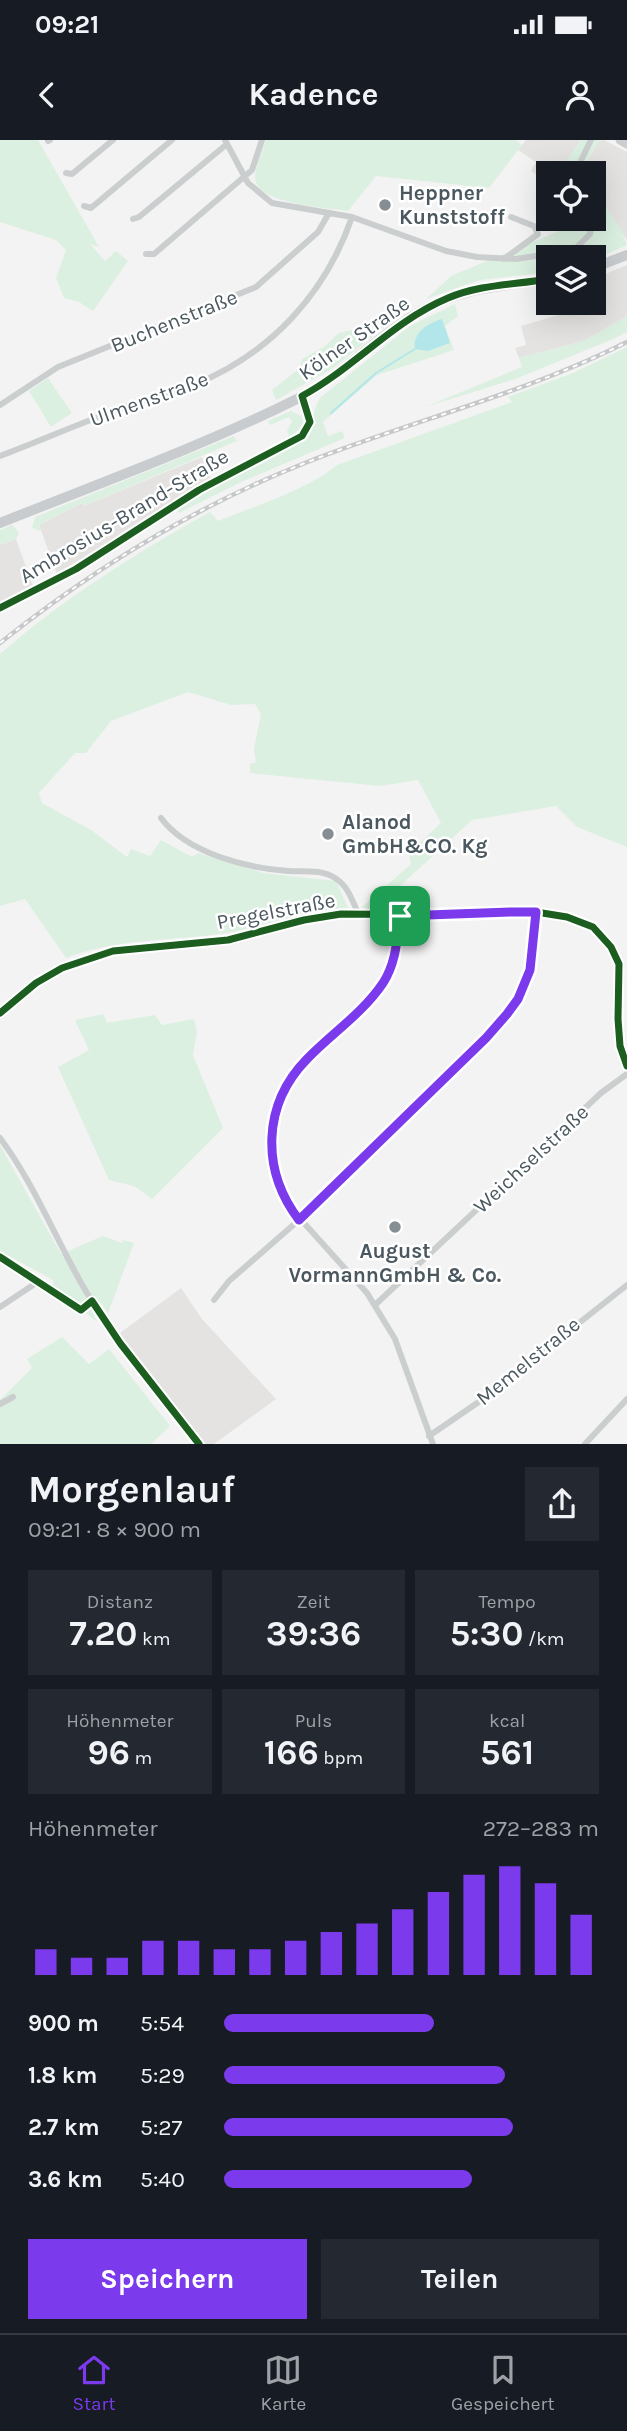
<!DOCTYPE html>
<html lang="de">
<head>
<meta charset="utf-8">
<style>
  :root { --surface:#171b24; --page:#242831; --text:#f1f3f6; --muted:#9ea1a6; --line:#363941; --accent:#7c3aed }
  body { margin:0; font-family:Karla,sans-serif; background:var(--page); color:var(--text); height:100vh; display:flex; flex-direction:column; font-size:26px; white-space:nowrap }
  * { box-sizing:border-box; margin:0 }
  p { font-size:23px; color:var(--muted) }
  .icon { flex:none; width:38px; height:38px; fill:none; stroke:currentColor; stroke-width:2; stroke-linecap:round; stroke-linejoin:round }
  .map { position:relative; height:1304px; overflow:hidden }
  .details { display:flex; flex-direction:column; background:var(--surface); flex:1 }
  .details>* { flex:none }
  .controls { position:absolute; left:536px; top:21px; display:grid; gap:14px }
  .controls a { display:grid; place-items:center; width:70px; height:70px; border-radius:0px; background:var(--surface); box-shadow:0 7px 28px #0002; font-size:35px }
  .pin { position:absolute; display:grid; place-items:center; width:60px; height:60px; color:#fff; margin:-30px; border-radius:14px; box-shadow:0 4px 10px #0006 }
  .round { display:grid; place-items:center; flex:none; width:74px; height:74px; border-radius:0px; background:var(--page) }
  .summary { display:flex; align-items:center; justify-content:space-between; height:119px; padding:0 28px }
  h1 { font-size:38px; font-weight:700; line-height:52px }
  .stats { display:grid; grid-template-columns:repeat(3,1fr); gap:10px; height:119px; padding:7px 28px }
  .stats div { display:grid; align-content:center; border-radius:0px; background:var(--page); text-align:center }
  .stats b { font-size:35px; font-weight:700 }
  .stats small { font-size:19px; font-weight:400 }
  .stats p { font-size:19px }
  .chart { height:196px; padding:14px 28px }
  .chart p { display:flex; justify-content:space-between }
  .chart svg { width:100%; height:126px; margin-top:7px; stroke:var(--accent); stroke-width:6 }
  .button { display:flex; gap:14px; margin-top:auto; padding:14px 28px }
  .button a { flex:1; height:80px; border-radius:0px; background:var(--accent); color:#fff; font-size:28px; font-weight:700; line-height:80px; text-align:center }
  .button a+a { background:var(--page); color:var(--text) }
  ul { padding:0 28px; list-style:none; font-size:23px }
  li { display:grid; grid-template-columns:112px 84px 1fr; align-items:center; height:52px }
  li i { height:18px; border-radius:9px; background:var(--accent) }
  .status { display:flex; justify-content:space-between; align-items:center; height:49px; padding:0 35px; background:var(--surface); direction:ltr }
  .status svg { height:19px; fill:currentColor }
  header { display:flex; justify-content:space-between; align-items:center; height:91px; padding:0 28px; background:var(--surface); font-size:32px; font-weight:700 }
  .tabs { display:flex; justify-content:space-around; align-items:center; height:98px; border-top:2px solid var(--line); background:var(--surface); font-size:19px; color:var(--muted) }
  .tabs a { display:grid; justify-items:center; gap:4px }
  .tabs .on { color:var(--accent) }
  .map>svg:first-child { display:block }
  .commercial { fill:#e4e3e1 }
  .green { fill:#dbf0e0 }
  .water { fill:#b3e6ea }
  .lines { fill:none; stroke-linecap:round; stroke-linejoin:round }
  .stream { stroke:#b3e6ea; stroke-width:2 }
  .street { stroke:#cbcece; stroke-width:6 }
  .secondary { stroke:#cbced0; stroke-width:9 }
  .primary { stroke:#c9ccce; stroke-width:10 }
  .rail-casing { stroke:#c7c8c9; stroke-width:4.5 }
  .rail { stroke:#fff; stroke-width:2; stroke-dasharray:5; stroke-linecap:butt }
  .cycleway-casing { stroke:#fff; stroke-width:11 }
  .cycleway { stroke:#1b5e20; stroke-width:7 }
  .route-casing { stroke:#fff; stroke-width:14 }
  .route { stroke:#7c3aed; stroke-width:9 }
  .poi-dot { fill:#868e93; stroke:#fff; stroke-width:2.5 }
  .labels { text-anchor:middle; dominant-baseline:central; stroke-width:5; stroke-linejoin:round; paint-order:stroke }
  .poi-label { font-size:21px; font-weight:bold; fill:#4b585f; stroke:#fff; text-anchor:start }
  .street-label { font-size:21px; fill:#4b585f; stroke:#fff }
</style>
</head>
<body>
<div class="status"><b>09:21</b><svg viewBox="0 0 49 12"><path d="M0 12V9h3v3zM5 12V6h3v6zM10 12V3h3v9zM15 12V0h3v12zM26 1h20v11H26zM47 4h2v5h-2z"/></svg></div>
<header><svg class="icon" aria-label="back" viewBox="0 0 24 24"><path d="M15 5l-7 7 7 7"/></svg>Kadence<svg class="icon" aria-label="person" viewBox="0 0 24 24"><circle cx="12" cy="8" r="4"/><path d="M4 21q1-7 8-7t8 7"/></svg></header>
<div class="map">
<svg width="627" height="1304" viewBox="0 0 627 1304">
  <rect width="100%" height="100%" fill="#f4f3f3"/>
  <path class="commercial" d="M526,0h55l-23,33h-10v10l-17,-12 5,-9 -18,-12z
    M604,0l23,12v88l-28,-43 -6,-1v-23h-12l17,-31z
    M627,125v51l-43,25 -65,17 -4,-10 11,-3 -5,-19 48,-14 4,3 22,-13 -2,-23z
    M202,317l9,22 -154,95 -18,-49 43,-22 2,3z
    M16,399l17,47 -33,16v-57z
    M181,1148l21,31 74,80 -62,45h-8l-68,-82 -18,-29z"/>
  <path class="green" d="M0,0h38l61,107 -9,-3 15,17 11,-10 12,10 -35,50 -14,-9 -15,-4 -8,-20 10,-28 -10,-10 -56,-18z
    M266,0h249l7,5 -33,43 -113,-12 -28,35c-19,-3 -94,-7 -93,-34 1,-11 7,-26 11,-37z
    M581,0h23l-6,2 -17,31h-23z
    M593,56l6,1 22,32 6,16 -34,15v-3h-45v15l-68,8 -54,19 25,-23 108,-45 -5,-12h39z
    M455,164l3,12 -13,10 9,24 -77,25 -54,47 5,14 14,-5 3,7 -104,44 -62,31 -3,-4 60,-35 67,-34c12,-14 8,-30 18,-43l89,-71z
    M627,176v16l-14,7 -95,39 -93,29 97,-40 -3,-9 65,-17z
    M381,183l6,2 -54,43 -57,32 -4,-10 28,-22 2,-9 22,-12 15,-14z
    M627,207v500l-50,-20 -21,-21 -84,14 -97,89 -14,-1 50,-44 -2,-11 32,-30 -23,-43 -38,6 -130,-13v-9l6,-2 -2,-13 7,-35 -6,-10 -24,1 -43,-13 -77,29 -25,32h-11l-36,40 3,10 49,27 36,27 4,-8 19,7 11,-16 31,17 6,-4 65,20 73,8 12,27c-42,1 -81,18 -122,25 -57,9 -105,4 -160,25l-41,-59 -25,7v-252c64,-56 136,-101 210,-142l8,9c37,-15 89,-31 119,-56l175,-63 -4,-5 65,-24z
    M48,238l24,35 -21,14 -22,-36z
    M291,271l10,5 3,8 -14,14 -3,-7 5,-10 -3,-4 -19,8 -2,-4z
    M234,296l3,5 -153,65 -2,-3 -43,22 2,6 -9,-3 3,-11z
    M12,385l7,8 -3,6 -16,6v-15z
    M103,874l4,9 48,-8 7,10 32,-6 3,13 -4,23 30,73 -71,71 -18,-13 -25,-6 -51,-113 31,-17 -14,-30z
    M0,1005l61,109 42,-18 19,7 1,-3 11,3 -26,70 -8,-11 -10,5 7,15 -44,-35v-7l-53,-29z
    M62,1197l27,27 20,-15 61,77 -19,18h-151v-44l32,-32 -5,-9z"/>
  <path class="water" d="M442,179l8,24 -22,8 -13,-2c-3,-16 13,-26 27,-30z"/>
  <g class="lines">
    <path class="stream" d="M331,273l45,-40 39,-24"/>
    <path class="street" d="M225,0l23,43 24,20 80,14 94,34 31,6 39,2 51,-8 9,-3 14,-14 2,-15
      M48,1l2,-1
      M66,33l6,1 41,-34
      M575,33l16,-33
      M84,66l7,2 81,-68
      M133,79l6,-2 88,-73
      M146,114h8l98,-84 10,-30
      M504,119l34,-25 -4,-8 -23,-9
      M0,265l58,-38 198,-80 62,-55 11,-19
      M0,316c42,-16 83,-34 125,-49 23,-9 48,-14 71,-23 75,-31 130,-91 156,-167
      M0,468l76,-39 123,-79 103,-54 8,-14 -8,-26
      M161,678c26,35 85,50 127,53 15,1 33,-2 47,7 13,8 17,22 23,35
      M400,776l-5,41 -12,26 -90,91 -18,38 -5,31 5,31 11,29 81,90 28,46 38,105
      M0,873l36,-30 26,-15 51,-17 115,-11 76,-20 37,-6 134,1 61,-3 31,5 26,10 18,20 8,17 -1,55 2,27 7,20
      M0,998c35,47 55,100 84,150 33,56 75,105 115,156
      M0,1117l81,53
      M214,1160l15,-19 70,-61 187,-182c40,-46 47,-65 50,-126
      M375,1165l226,-212 26,-19
      M0,1167l39,-26
      M0,1264l13,-7
      M429,1296l54,-37 144,-114
      M585,1304l42,-45"/>
    <path class="secondary" d="M620,0l7,4"/>
    <path class="primary" d="M593,128l34,-13
      M0,383c100,-40 203,-77 299,-125 46,-24 80,-65 126,-89 42,-23 78,-22 123,-30"/>
    <defs>
      <path id="rail" d="M0,503c93,-74 194,-136 305,-180 106,-42 219,-69 322,-121"/>
    </defs>
    <use href="#rail" class="rail-casing"/>
    <use href="#rail" class="rail"/>
    <defs>
      <path id="cycleway" d="M0,468l76,-39 123,-79 103,-54 8,-14 -8,-26c52,-28 91,-75 146,-98 33,-14 66,-13 100,-19
        M0,873l36,-30 26,-15 51,-17 115,-11 76,-20 37,-6 134,1 61,-3 31,5 26,10 18,20 8,17 -1,55 2,27 7,20
        M0,1117l81,53 11,-9 28,42 79,101"/>
    </defs>
    <use href="#cycleway" class="cycleway-casing"/>
    <use href="#cycleway" class="cycleway"/>
  </g>
  <g class="lines">
    <defs>
      <path id="route" d="M511,772h25l-6,58 -12,29 -11,15 -21,24 -187,182c-38,-50 -37,-115 8,-161 24,-25 56,-46 76,-76 13,-20 14,-43 17,-67z"/>
    </defs>
    <use href="#route" class="route-casing"/>
    <use href="#route" class="route"/>
  </g>
  <g class="poi-dot">
    <circle cx="385" cy="65" r="7"/>
    <circle cx="328" cy="694" r="7"/>
    <circle cx="395" cy="1087" r="7"/>
  </g>
  <g class="labels">
    <g class="poi-label">
      <text x="399" y="53">Heppner<tspan x="399" dy="24">Kunststoff</tspan></text>
      <text x="342" y="682">Alanod<tspan x="342" dy="24">GmbH&amp;CO. Kg</tspan></text>
      <text x="395" y="1111" text-anchor="middle">August<tspan x="395" dy="24">VormannGmbH &amp; Co.</tspan></text>
    </g>
    <g class="street-label">
      <text transform="translate(174 181) rotate(-22)">Buchenstraße</text>
      <text transform="translate(354 198) rotate(-35)">Kölner Straße</text>
      <text transform="translate(149 259) rotate(-20)">Ulmenstraße</text>
      <text transform="translate(124 376) rotate(-31)">Ambrosius-Brand-Straße</text>
      <text transform="translate(276 771) rotate(-11)">Pregelstraße</text>
      <text transform="translate(531 1019) rotate(-43)">Weichselstraße</text>
      <text transform="translate(528 1221) rotate(-39)">Memelstraße</text>
    </g>
  </g>
</svg>
<div class="controls">
<a><svg class="icon" aria-label="locate" viewBox="0 0 24 24"><circle cx="12" cy="12" r="6"/><path d="M12 2v4M12 18v4M2 12h4M18 12h4"/></svg></a>
<a><svg class="icon" aria-label="layers" viewBox="0 0 24 24"><path d="M12 4l9 5-9 5-9-5zM3 14l9 5 9-5"/></svg></a>
</div>
<div class="pin" style="left:400px;top:776px;background:#1e9e55"><svg class="icon" aria-label="arrive" viewBox="0 0 24 24"><path d="M6 21V4h12l-3 4 3 4H6"/></svg></div>
</div>
<section class="details">
<div class="summary"><div><h1>Morgenlauf</h1><p>09:21 · 8 × 900 m</p></div><a class="round"><svg class="icon" aria-label="share" viewBox="0 0 24 24"><path d="M12 15V3M7 8l5-5 5 5M5 13v7h14v-7"/></svg></a></div>
<div class="stats">
<div><p>Distanz</p><b>7.20<small> km</small></b></div>
<div><p>Zeit</p><b>39:36</b></div>
<div><p>Tempo</p><b>5:30<small> /km</small></b></div>
</div>
<div class="stats">
<div><p>Höhenmeter</p><b>96<small> m</small></b></div>
<div><p>Puls</p><b>166<small> bpm</small></b></div>
<div><p>kcal</p><b>561</b></div>
</div>
<div class="chart"><p><span>Höhenmeter</span>272–283 m</p>
<svg viewBox="0 0 160 44" preserveAspectRatio="none"><path d="M5 44V35M15 44V38M25 44V38M35 44V32M45 44V32M55 44V35M65 44V35M75 44V32M85 44V29M95 44V26M105 44V21M115 44V15M125 44V9M135 44V6M145 44V12M155 44V23"/></svg>
</div>
<ul>
<li><b>900 m</b>5:54<i style="width:56%"></i></li>
<li><b>1.8 km</b>5:29<i style="width:75%"></i></li>
<li><b>2.7 km</b>5:27<i style="width:77%"></i></li>
<li><b>3.6 km</b>5:40<i style="width:66%"></i></li>
</ul>
<div class="button"><a>Speichern</a><a>Teilen</a></div>
</section>
<nav class="tabs">
<a class="on"><svg class="icon" aria-label="home" viewBox="0 0 24 24"><path d="M3 11l9-7 9 7M6 9v11h12V9"/></svg>Start</a>
<a><svg class="icon" aria-label="map" viewBox="0 0 24 24"><path d="M3 6l6-2 6 2 6-2v14l-6 2-6-2-6 2zM9 4v14M15 6v14"/></svg>Karte</a>
<a><svg class="icon" aria-label="saved" viewBox="0 0 24 24"><path d="M7 4h10v16l-5-4-5 4z"/></svg>Gespeichert</a>
</nav>
</body>
</html>
